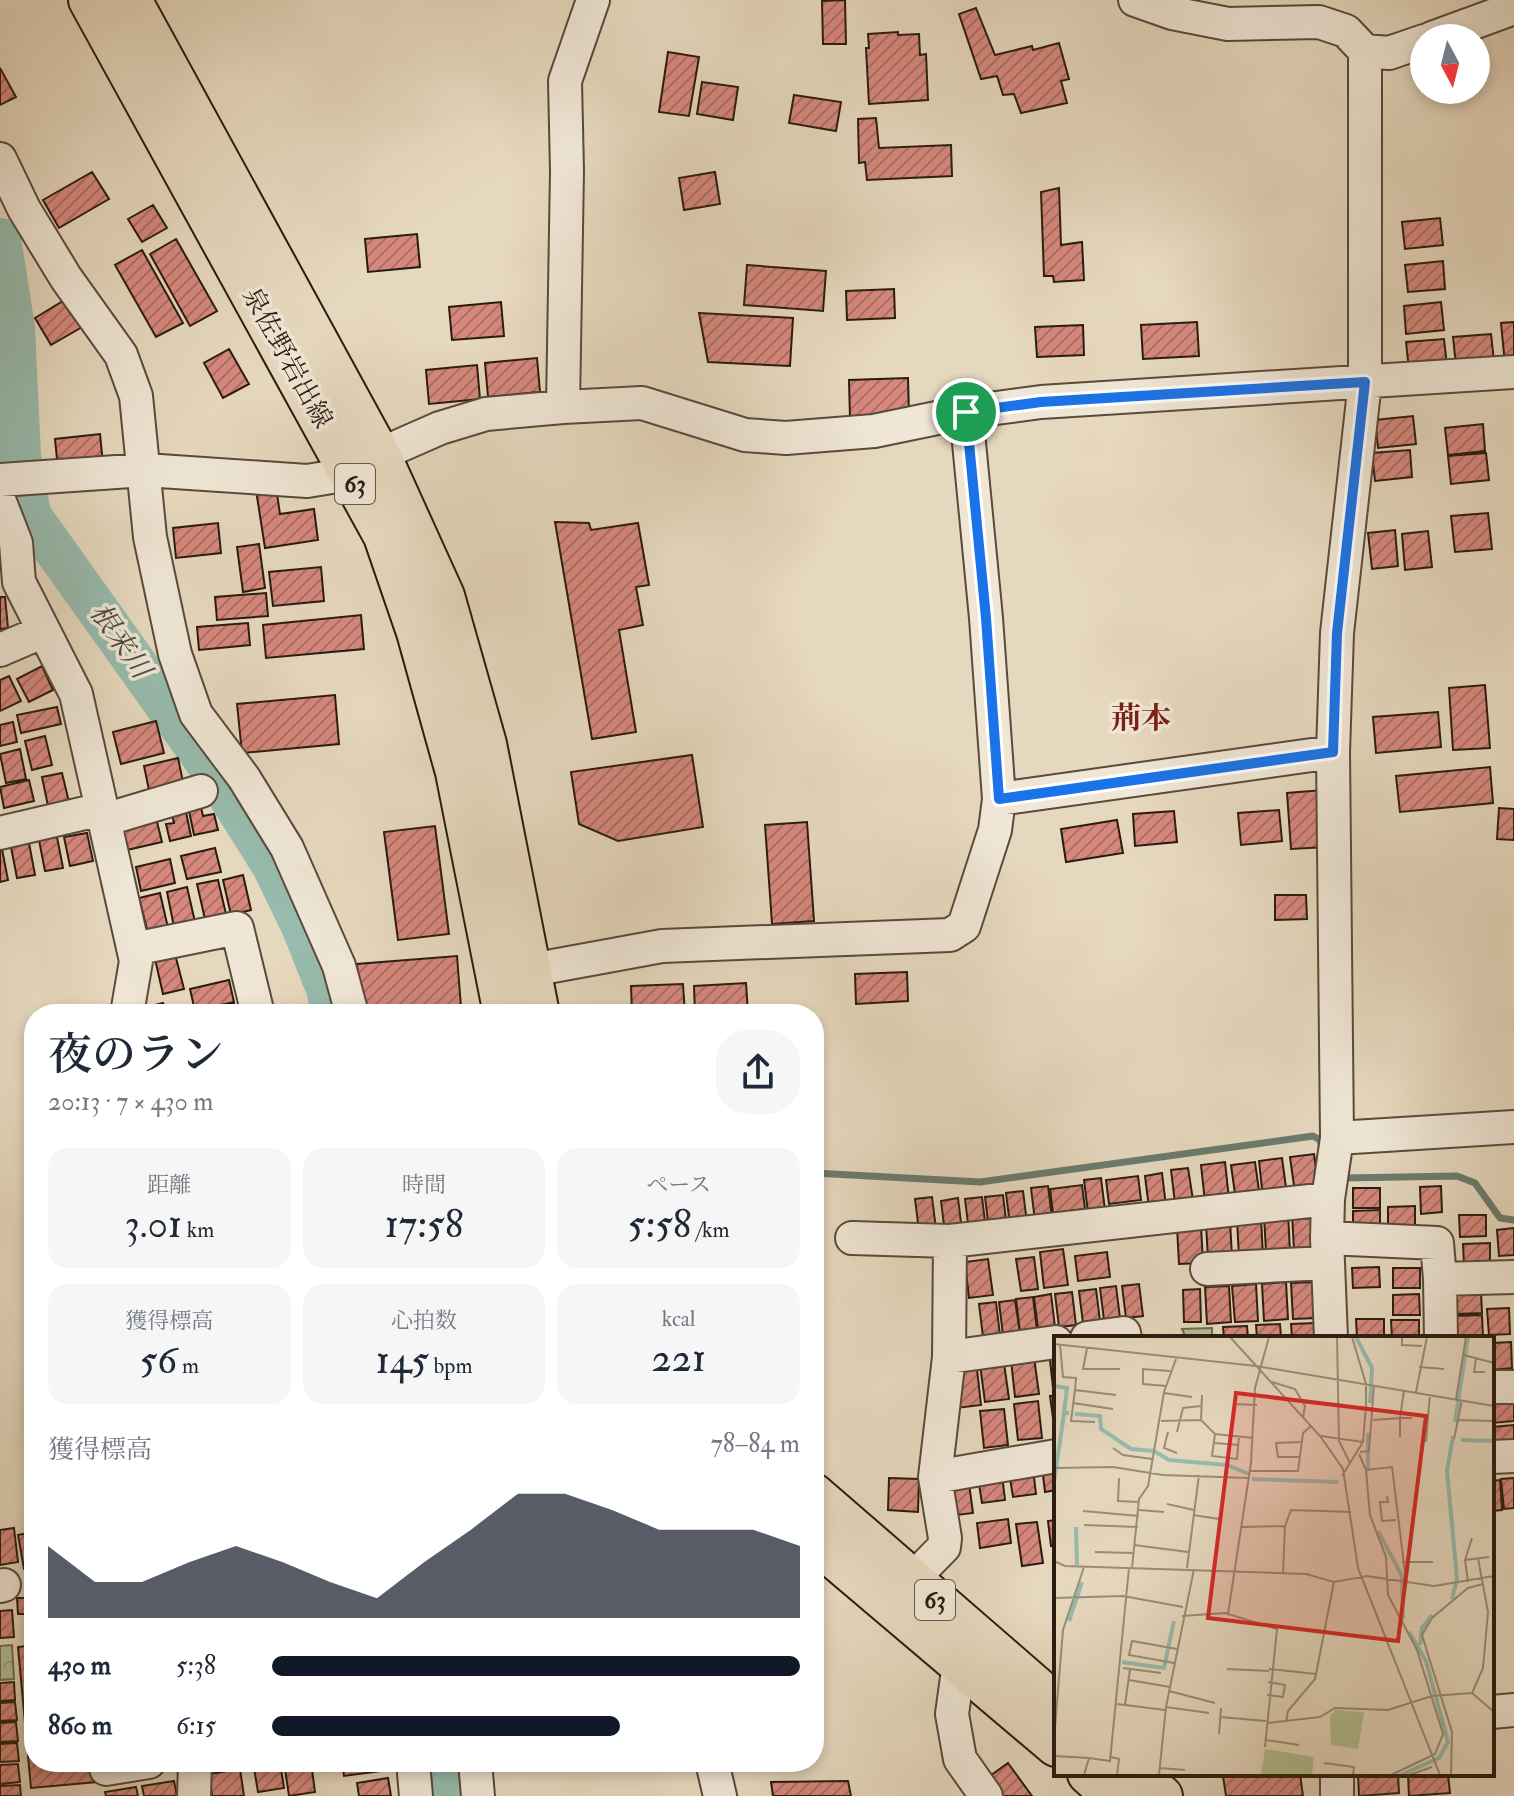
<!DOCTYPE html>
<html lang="ja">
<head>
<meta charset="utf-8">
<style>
  :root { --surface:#fff; --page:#f6f6f7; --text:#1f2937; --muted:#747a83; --accent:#111827 }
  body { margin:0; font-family:"IM FELL Double Pica","Noto Serif JP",serif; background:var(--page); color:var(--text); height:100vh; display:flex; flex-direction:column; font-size:30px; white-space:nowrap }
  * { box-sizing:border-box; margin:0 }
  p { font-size:26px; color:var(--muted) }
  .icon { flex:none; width:44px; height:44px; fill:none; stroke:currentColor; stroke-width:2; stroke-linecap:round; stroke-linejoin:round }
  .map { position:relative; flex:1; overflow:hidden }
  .side { position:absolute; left:24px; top:1004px; width:800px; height:768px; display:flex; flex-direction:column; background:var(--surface); border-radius:32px; box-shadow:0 4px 12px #0003 }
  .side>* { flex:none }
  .needle { width:52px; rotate:173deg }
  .tools { position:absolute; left:1410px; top:24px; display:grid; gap:16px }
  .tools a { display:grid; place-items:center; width:80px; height:80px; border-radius:50%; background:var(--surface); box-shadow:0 4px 12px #0003; font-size:40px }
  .pin { position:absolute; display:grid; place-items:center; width:68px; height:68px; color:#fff; margin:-34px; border:4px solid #fff; border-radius:50%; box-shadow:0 2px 8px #0007 }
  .round { display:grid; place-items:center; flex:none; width:84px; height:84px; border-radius:32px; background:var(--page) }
  .headline { display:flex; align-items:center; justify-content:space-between; height:136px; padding:0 24px }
  h1 { font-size:44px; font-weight:600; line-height:60px }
  .stats { display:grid; grid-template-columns:repeat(3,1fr); gap:12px; height:136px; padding:8px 24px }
  .stats div { display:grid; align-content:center; border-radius:20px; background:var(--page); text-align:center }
  .stats b { font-size:40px; font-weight:600 }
  .stats small { font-size:22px; font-weight:400 }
  .stats p { font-size:22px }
  .chart { height:224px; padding:16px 24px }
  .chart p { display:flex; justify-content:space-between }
  .chart svg { width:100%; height:144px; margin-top:8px; fill:var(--accent); opacity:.7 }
  ul { padding:0 24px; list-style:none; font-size:26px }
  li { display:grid; grid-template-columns:128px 96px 1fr; align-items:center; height:60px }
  li i { height:20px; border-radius:10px; background:var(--accent) }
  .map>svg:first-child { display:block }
  .forest { fill:url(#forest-crowns); stroke:#6e6d52; stroke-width:2 }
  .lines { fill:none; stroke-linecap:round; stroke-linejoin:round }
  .stream { stroke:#6b7b6e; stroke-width:7 }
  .river { stroke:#97bbad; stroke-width:42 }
  .building { fill:url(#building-hatch); stroke:#2a1b0f; stroke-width:2 }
  .minor-casing { stroke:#594a3b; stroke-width:36 }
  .major-casing { stroke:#2a1b0f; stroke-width:44 }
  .minor { stroke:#efe6d5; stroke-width:32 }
  .major { stroke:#e6d8be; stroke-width:40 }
  .route-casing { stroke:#fff; stroke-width:16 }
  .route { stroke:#1a73e8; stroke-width:10 }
  .labels { text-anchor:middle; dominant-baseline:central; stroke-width:7; stroke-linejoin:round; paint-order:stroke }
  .shield { fill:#efe6d5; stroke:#65584a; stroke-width:2 }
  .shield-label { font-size:24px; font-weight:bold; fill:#2a1b0f }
  .street-label { font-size:26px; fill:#2a1b0f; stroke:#efe6d5 }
  .water-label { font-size:28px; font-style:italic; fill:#4b4b3e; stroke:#efe6d5 }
  .quarter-label { font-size:30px; font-weight:bold; fill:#7a1f14; stroke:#efe6d5 }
  .inset-river { fill:none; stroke:#97bbad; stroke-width:4 }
  .inset-road { fill:none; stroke:#9b8c78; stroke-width:2 }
  .view { fill:#d62828; fill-opacity:0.15; stroke:#d62828; stroke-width:4 }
  .inset-edge { fill:none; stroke:#2a1b0f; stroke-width:4 }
</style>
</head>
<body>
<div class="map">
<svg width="1514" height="1796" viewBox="0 0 1514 1796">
  <defs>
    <pattern id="forest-crowns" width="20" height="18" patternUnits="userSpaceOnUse" patternTransform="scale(2)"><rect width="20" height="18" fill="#b2bf94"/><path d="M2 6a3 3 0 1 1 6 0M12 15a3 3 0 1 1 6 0" fill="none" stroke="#99a47e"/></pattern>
    <pattern id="building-hatch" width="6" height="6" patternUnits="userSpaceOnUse" patternTransform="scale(2)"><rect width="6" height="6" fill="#d6887d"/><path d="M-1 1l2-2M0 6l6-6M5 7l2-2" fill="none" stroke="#ae6e65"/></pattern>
  </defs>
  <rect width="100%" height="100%" fill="#e6d8be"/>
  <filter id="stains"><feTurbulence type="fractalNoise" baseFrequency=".0025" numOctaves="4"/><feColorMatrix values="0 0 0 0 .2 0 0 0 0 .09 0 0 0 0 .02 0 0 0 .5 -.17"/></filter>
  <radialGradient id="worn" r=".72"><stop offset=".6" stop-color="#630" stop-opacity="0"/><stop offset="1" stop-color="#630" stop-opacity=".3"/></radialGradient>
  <path class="forest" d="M1212,1328v10h-26l-4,-9z
    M12,1645l2,34 -14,1v-34z"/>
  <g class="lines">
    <path class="stream" d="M814,1173l166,9 333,-46 7,4 2,7
      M1340,1175l4,3 113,-2 18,7 25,35 14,2"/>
    <path class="river" d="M0,239l14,89 6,128 10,59 189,265 54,86 29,60 25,63 6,25
      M438,1762l3,34"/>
  </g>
  <path class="building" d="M845,0l1,44h-23l-1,-43z
    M976,8l19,47 37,-9 1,4 26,-7 10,36 -8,2 6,22 -46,10 -7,-19 -11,1 -6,-19 -16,3 -22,-65z
    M898,32v3l21,-1 1,21 6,-1 2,46 -59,4 -3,-56h3l-1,-14z
    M668,52l31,5 -10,59 -30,-4z
    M0,68l16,29 -16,8z
    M702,82l36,5 -5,33 -36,-6z
    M794,95l47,7 -5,29 -47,-8z
    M876,118l3,30 72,-3 1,31 -85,4 -2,-18 -6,1 -1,-44z
    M92,172l17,27 -50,29 -16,-28z
    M715,172l5,32 -36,6 -5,-32z
    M1059,188l2,57 21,-3 2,38 -30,2 -1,-6h-9l-3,-84z
    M153,205l14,23 -25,14 -14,-23z
    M1440,218l3,27 -38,4 -3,-27z
    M417,234l3,33 -52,5 -3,-33z
    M176,239l41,72 -27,15 -40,-72z
    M142,250l41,73 -27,14 -41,-72z
    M1443,261l2,28 -37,3 -3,-27z
    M747,265l79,6 -3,40 -79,-6z
    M894,289l1,29 -48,2 -1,-29z
    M68,298l16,28 -33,19 -16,-27z
    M501,302l3,34 -52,4 -3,-33z
    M1441,302l3,28 -38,4 -2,-28z
    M699,313l94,5 -3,48 -82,-4z
    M1197,322l2,34 -56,3 -2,-34z
    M1514,322v41l-9,1 -4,-41z
    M1083,325l1,30 -47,2 -2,-30z
    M1491,334l3,27 -38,4 -3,-28z
    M1444,339l3,27 -38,4 -3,-28z
    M229,349l20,35 -26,14 -19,-35z
    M537,358l3,34 -52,5 -3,-34z
    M477,365l3,34 -51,5 -3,-34z
    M908,378l1,38 -59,2 -1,-38z
    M1413,416l3,28 -38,4 -3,-28z
    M1483,424l2,27 -37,4 -3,-27z
    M100,434l3,30 -45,5 -3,-30z
    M1410,450l2,27 -37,4 -3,-28z
    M1486,453l3,27 -38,4 -3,-28z
    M276,487l4,27 34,-5 4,31 -53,8 -9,-58z
    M1488,513l4,36 -37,3 -4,-36z
    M555,522l34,1 2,7 47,-7 11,62 -13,2 7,38 -24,5 17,102 -44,7z
    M218,523l3,30 -45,5 -3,-30z
    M1395,530l3,36 -26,3 -4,-36z
    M1428,531l4,36 -27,3 -3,-36z
    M259,544l6,44 -22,4 -6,-45z
    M321,567l3,34 -51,5 -4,-34z
    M266,593l2,23 -51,4 -2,-23z
    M0,597h5l3,31 -8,1z
    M361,615l3,34 -98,9 -3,-33z
    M248,623l2,22 -51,5 -2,-23z
    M42,666l11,24 -24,12 -12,-23z
    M9,676l12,25 -21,10v-31z
    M1485,685l5,63 -37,2 -4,-62z
    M335,695l4,49 -97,9 -5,-49z
    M57,707l4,17 -40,9 -4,-18z
    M1438,712l3,35 -65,6 -3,-36z
    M156,721l8,32 -43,11 -8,-32z
    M13,722l4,20 -17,4v-21z
    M45,736l7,29 -20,5 -7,-29z
    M20,749l6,30 -20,4 -6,-29z
    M692,755l11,72 -85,14 -39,-17 -8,-52z
    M178,758l5,24 -34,8 -5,-24z
    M1490,767l3,36 -93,9 -4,-36z
    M62,773l7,29 -21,4 -6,-29z
    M29,780l5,21 -30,7 -4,-21z
    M1323,790l4,57 -36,2 -4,-56z
    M200,803l3,13 11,-2 4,16 -24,5 -6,-29z
    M185,807l6,29 -21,5 -4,-17 8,-1 -3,-13z
    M1499,808l15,1v31l-17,-1z
    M1279,810l3,31 -41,4 -3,-32z
    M1174,811l3,31 -42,4 -2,-32z
    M156,818l6,24 -35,8 -5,-24z
    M1117,820l6,33 -57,9 -5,-33z
    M807,822l7,99 -42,3 -7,-99z
    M435,826l14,108 -51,6 -14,-108z
    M87,833l6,28 -23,5 -6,-29z
    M57,837l6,31 -18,3 -6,-31z
    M29,843l6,32 -18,3 -6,-31z
    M215,848l6,24 -34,7 -6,-23z
    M2,849l6,31 -8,2v-32z
    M170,859l5,24 -34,8 -5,-24z
    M243,875l8,35 -20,5 -8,-35z
    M218,880l8,34 -21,5 -8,-35z
    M187,887l8,35 -21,5 -7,-35z
    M160,893l8,35 -20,5 -9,-35z
    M1275,895h31l1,24 -32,1z
    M175,954l9,35 -21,5 -8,-35z
    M457,956l4,51 -100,7 -4,-50z
    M907,972l1,29 -52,3 -1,-30z
    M229,980l5,22 -39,9 -5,-22z
    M746,983l2,30 -53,1 -1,-28z
    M683,984l2,30h-53l-1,-28z
    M163,1003l3,11h-21l-2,-6z
    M234,1004l2,10h-40v-1z
    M1314,1154l5,36 -24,3 -5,-36z
    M1282,1158l5,37 -24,3 -4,-37z
    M1225,1162l4,37 -24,3 -4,-37z
    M1255,1162l5,36 -24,3 -5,-36z
    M1188,1168l5,32 -18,3 -4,-33z
    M1162,1173l4,33 -17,2 -4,-32z
    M1138,1176l3,24 -32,4 -3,-24z
    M1101,1178l4,32 -17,3 -4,-33z
    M1082,1185l3,24 -32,4 -3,-24z
    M1048,1186l4,32 -17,3 -4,-33z
    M1441,1186l1,26 -21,2 -1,-27z
    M1353,1188h27v20h-27z
    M1023,1191l4,32 -17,2 -4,-32z
    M1003,1195l4,33 -18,2 -4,-33z
    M932,1197l4,32 -17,2 -4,-32z
    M982,1197l4,33 -17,2 -4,-33z
    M958,1198l4,33 -17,2 -4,-32z
    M1415,1206v20l-27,1v-20z
    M1380,1210v20l-27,1v-20z
    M1316,1211l2,37 -24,2 -2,-37z
    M1288,1214l2,37 -24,1 -2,-37z
    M1459,1215h27v21l-26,1z
    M1261,1219l2,36 -24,2 -2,-37z
    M1230,1221l2,36 -24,2 -2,-36z
    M1201,1226l2,37 -24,1 -2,-37z
    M1514,1228v27l-15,1 -2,-26z
    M1490,1243v21l-26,1 -1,-21z
    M1063,1249l5,36 -24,3 -4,-36z
    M1107,1252l3,25 -32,4 -3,-25z
    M814,1256l5,44 -5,1z
    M1034,1257l4,32 -17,2 -5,-32z
    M988,1259l5,36 -24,3 -4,-36z
    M1379,1267l1,20 -27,1 -1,-20z
    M1393,1268h27v20h-27z
    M1286,1282l2,37 -24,2 -2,-37z
    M1315,1282l2,36 -24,1 -2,-36z
    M1139,1284l4,32 -17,2 -4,-32z
    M1256,1284l2,37 -23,1 -3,-36z
    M1116,1286l4,32 -16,2 -4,-32z
    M1229,1286l2,36 -24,2 -2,-37z
    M1096,1289l4,32 -17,2 -4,-32z
    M1200,1289l1,33h-17l-1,-32z
    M1072,1292l4,33 -17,2 -4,-33z
    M1481,1292l1,21 -26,1 -1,-21z
    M1051,1294l4,33 -17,2 -4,-32z
    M1419,1294l1,21h-27v-20z
    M1033,1297l4,33 -17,2 -4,-33z
    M1015,1300l5,33 -17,2 -4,-33z
    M996,1302l4,33 -17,2 -4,-33z
    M1509,1308l1,26 -21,1 -2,-26z
    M1482,1315l1,21 -27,1v-21z
    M1356,1319h28v19h-27z
    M1391,1320h28v18h-27z
    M1316,1323v15h-24l-1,-14z
    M1280,1324l1,14h-24l-1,-13z
    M1247,1326l1,12h-24l-1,-11z
    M1511,1342l1,26 -20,2v-27z
    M1056,1350v37l-3,1 -4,-37z
    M1034,1357l5,37 -24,3 -4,-37z
    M1004,1363l5,36 -24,3 -5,-37z
    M977,1369l4,36 -24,3 -4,-36z
    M1056,1395v37l-1,1 -5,-37z
    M1514,1400v21l-22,2v-21z
    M1038,1401l4,37 -24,2 -4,-36z
    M1004,1409l4,36 -24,3 -4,-37z
    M1514,1425v22l-19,2 -2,-22z
    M1056,1465v25l-11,2 -3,-25z
    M1033,1469l3,25 -23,3 -4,-25z
    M1002,1475l3,25 -23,3 -4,-25z
    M968,1476l5,37 -24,3 -5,-37z
    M889,1478l30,1 -1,33 -30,-2z
    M1514,1478v30l-10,1 -3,-30z
    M1500,1480l2,30 -10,1v-30z
    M1008,1519l3,24 -31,5 -3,-25z
    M1056,1520v25l-5,1 -3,-25z
    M1037,1522l6,41 -21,3 -6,-42z
    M14,1528l4,34 -18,3v-35z
    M34,1532v36l-10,1 -6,-34z
    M17,1598h17v30h-3v-14h-13z
    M12,1610l2,27 -14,1v-27z
    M34,1645v117h61l2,20 -66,6 -13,-141z
    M14,1682l1,18 -15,1v-18z
    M15,1702l2,18 -17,1v-18z
    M16,1722l2,19 -18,1v-19z
    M17,1743l2,18 -19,1v-18z
    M253,1762h27l4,26 -26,4z
    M284,1762h27l4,30 -26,4z
    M342,1762h46l1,8 -45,6z
    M1008,1763l24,33h-38l-11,-15z
    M18,1764l2,18 -20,2v-19z
    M240,1769l4,27h-32l-3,-22z
    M1237,1774h63l3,22h-77l-3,-20z
    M1358,1774h40l1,19 -40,3z
    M1408,1774h40l2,19 -41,3z
    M388,1778l3,18h-32l-2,-13z
    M174,1781l3,15h-33l-2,-10z
    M848,1781l3,15h-78l-2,-14z
    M20,1785l1,11h-21v-10z
    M136,1787l2,9h-32l-1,-4z"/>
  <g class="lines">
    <defs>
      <path id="minor" d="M1135,0l37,13 56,11 91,-2 27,9 19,20 24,2 35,-12
        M1432,38l82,-30
        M0,159l24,50 42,69 55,77 15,41 14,141 25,117 21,60 48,64 43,70 52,118 13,48
        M563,407l4,-236 -2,-90 28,-81
        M0,480l145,-10 162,11 43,-7 49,-28 41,-18 46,-14 77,-7 79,-4 103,32 41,3 88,-7 92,-19 75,-10 473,-30
        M0,502l16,41 3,39 57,112 60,267 -9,53
        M0,650l44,-19
        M999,799l334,-47
        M104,820l97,-29
        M0,833l102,-24
        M134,949l103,-21 21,86
        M509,971l22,-1 131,-24 288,-11 14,-9 31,-96 4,-31 -13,-181 -20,-206
        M1337,1138l177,-11
        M852,1238l98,3
        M1327,1238l110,5 3,36
        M1207,1269l119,-6
        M1087,1338l37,-5 1,5
        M1331,1338l-4,-100 1,-39 9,-61 -4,-386 4,-119 28,-251v-331
        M1441,1338l-1,-59 74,-2
        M949,1357l107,-15
        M1492,1387h22
        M1492,1457l22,-1
        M935,1477l121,-21
        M0,1586l4,-1
        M896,1596l48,-49 1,-9 -10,-61 14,-120 1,-116 378,-42
        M959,1663l-7,51 8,45 26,37
        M1492,1712l22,-2
        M413,1762l3,34
        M475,1762l3,34
        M712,1762l8,34
        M106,1769l43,-7
        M194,1796l1,-34
        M1337,1796v-22"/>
      <path id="major" d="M89,0l295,536 33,96 39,140 48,242
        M131,0l250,457 63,139 42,148 53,270
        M814,1494l242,210
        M814,1541l242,205
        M1088,1774l25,22
        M1136,1774l26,22"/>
    </defs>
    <use href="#minor" class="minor-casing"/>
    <use href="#major" class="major-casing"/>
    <use href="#minor" class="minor"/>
    <use href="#major" class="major"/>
  </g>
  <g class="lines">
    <defs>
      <path id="route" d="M1365,382l-28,251 -4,119 -334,47 -13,-181 -20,-206 75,-10z"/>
    </defs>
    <use href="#route" class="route-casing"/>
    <use href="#route" class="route"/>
  </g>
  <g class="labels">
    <g class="shield">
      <rect x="335" y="464" width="40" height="40" rx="6"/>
      <rect x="915" y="1580" width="40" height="40" rx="6"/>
    </g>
    <g class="shield-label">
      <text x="355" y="484">63</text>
      <text x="935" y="1600">63</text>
    </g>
    <g class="street-label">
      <text transform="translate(287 358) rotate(61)">泉佐野岩出線</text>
    </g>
    <g class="water-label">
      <text transform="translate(120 641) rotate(55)">根来川</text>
    </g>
    <g class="quarter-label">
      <text x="1141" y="718">荊本</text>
    </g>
  </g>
  <g transform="translate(1054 1336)">
    <rect width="440" height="440" fill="#e6d8be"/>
    <path d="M211,413l49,8 -2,18h-51z" fill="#b2bf94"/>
    <path d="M281,374l29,2 -6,37 -27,-4 -1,-29z" fill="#b2bf94"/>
    <path class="inset-river" d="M302,1l16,31 -2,35M0,50l13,2 -3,25h5M21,78l25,2 1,13 30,20 23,2 15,9 58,5 22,9M401,86l13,-85M407,104l33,1M314,135v-38M198,143l86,3M0,146l10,-68M22,191l1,38M324,195l24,45 1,43M398,263l5,-20 -10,-108 6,-35M15,285l13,-39M366,309l2,-17 10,-13M68,326l42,6 10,-47M347,439l38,-17 9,-16 -22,-81 -17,-29"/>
    <path class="inset-road" d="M176,1l90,99 23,33 15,99 82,207M283,1l2,104 11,22 -8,13M348,1v8l20,1M0,8l202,22 238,40M6,8l3,33 13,1 -1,12 41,5M33,12l-4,21h37M410,19l30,8M422,22l-2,14h11M365,31l25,2M218,46l23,7 10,17 -2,12M112,50l-23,-2v-15l27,2M21,54l-4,31 24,1M362,56l11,-55M110,57l28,4M402,63l10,-62M19,67l40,6M179,68l24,1M147,84l1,-25M319,84l27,-2 4,-28M404,84l36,1M107,85l40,-1 14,14 38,4M114,96l-4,16 13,5M123,96l6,-24 18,-2M161,98l-3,22 25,3 2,-23M267,100l42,6M346,101v-19h12M400,103l8,-39M372,106l4,-48M160,107l25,2M59,112l10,7 29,4M306,116l9,-1 5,-66M305,118l7,16 26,-3 14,114M246,121h-22l-2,-14 27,-1M296,127l13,-21 3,-36v-22l-14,-47M0,132l59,-1 50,8 85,3M312,134l4,45 16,42 2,38 29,55 26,84 -8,20 -44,21M196,135h48l5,-38 8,-7M65,142l-1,23 21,1M333,160l1,6h-8l2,19 14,-1M113,168l27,6M85,174l25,2M29,175l56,5M139,179l26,4M30,189l54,2M188,191l43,-1M80,209l54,7M41,216l39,1M411,224l24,-3M0,225l11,5 241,8 28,8 33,-6 67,10 60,-10M348,226h31M78,232l7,-69 9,-13 16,-94 12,-33M133,232l12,-93M229,239l2,-49 6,-16 60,2M414,246l-3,-22 7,-22M0,262l69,-2 60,11M174,278l23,-151 4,-75 14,-51M128,280l43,-3 52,16 -12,118M120,327l-45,-8 3,-14 45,8M69,332l38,5M173,333l42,2M215,333l47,5M75,344l41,7M115,355l46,12M418,357l11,-25 5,-56 -10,-54M213,359l16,2 2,-12 -17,-3M63,368l48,6M71,369l5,-36M112,371l43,6M166,381l46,4M232,386l2,-11 27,-32 19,-97M214,387l52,-6 15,-9 53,2 44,-14 40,-3 22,19M165,398l2,-26M0,403l9,-109 21,-63M212,404l33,5M0,420l35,2M57,421l8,2 -2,16M270,427l30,4 -1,8M106,432l25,2M30,439l5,-17 21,3 19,-193M105,439l7,-68 28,-138M355,439l23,-8M397,439l1,-43 -30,-97 10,-17 36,-30 15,-4"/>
    <path class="view" d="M182,57l190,23 -28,225 -190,-23z"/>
    <rect width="440" height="440" class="inset-edge"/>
  </g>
  <rect width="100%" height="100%" filter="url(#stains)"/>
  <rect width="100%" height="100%" fill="url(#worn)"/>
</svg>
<div class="tools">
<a><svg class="needle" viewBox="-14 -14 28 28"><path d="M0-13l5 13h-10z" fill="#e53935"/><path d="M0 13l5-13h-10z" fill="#747a83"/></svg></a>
</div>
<div class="pin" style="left:966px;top:412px;background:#1e9e55"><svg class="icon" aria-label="arrive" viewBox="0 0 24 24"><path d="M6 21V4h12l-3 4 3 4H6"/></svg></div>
<section class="side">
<div class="headline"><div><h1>夜のラン</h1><p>20:13 · 7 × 430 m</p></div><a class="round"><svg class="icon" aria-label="share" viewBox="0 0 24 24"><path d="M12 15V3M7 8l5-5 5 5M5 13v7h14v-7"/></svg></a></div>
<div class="stats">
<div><p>距離</p><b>3.01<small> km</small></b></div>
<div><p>時間</p><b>17:58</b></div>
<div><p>ペース</p><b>5:58<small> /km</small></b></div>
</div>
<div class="stats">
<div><p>獲得標高</p><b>56<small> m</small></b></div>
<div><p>心拍数</p><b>145<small> bpm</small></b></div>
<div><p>kcal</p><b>221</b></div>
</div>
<div class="chart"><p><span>獲得標高</span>78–84 m</p>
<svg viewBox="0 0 160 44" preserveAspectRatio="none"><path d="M0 44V22L10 33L20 33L30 27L40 22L50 27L60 33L70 38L80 27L90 17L100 6L110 6L120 11L130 17L140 17L150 17L160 22V44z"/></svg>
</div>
<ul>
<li><b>430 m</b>5:38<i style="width:100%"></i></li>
<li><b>860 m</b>6:15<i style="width:66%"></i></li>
</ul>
</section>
</div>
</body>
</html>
